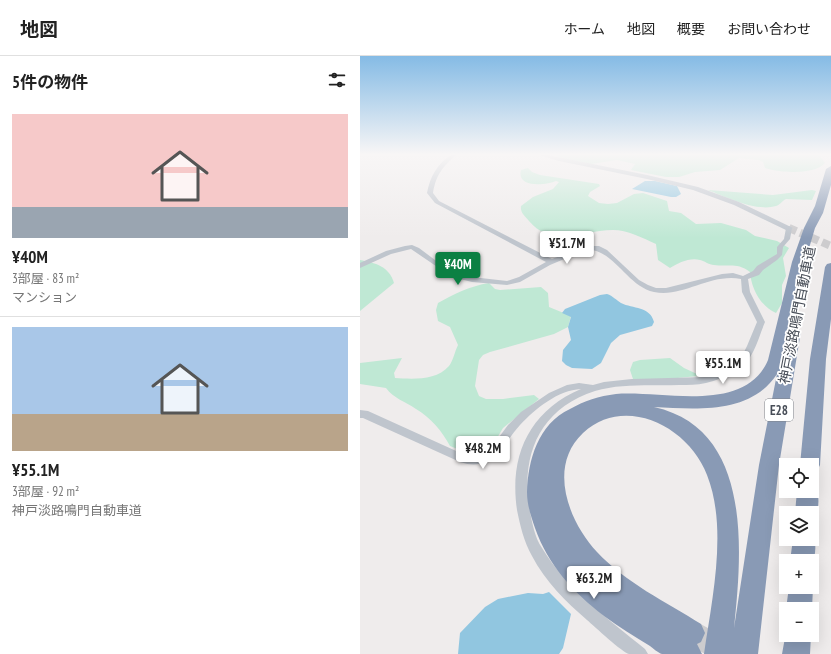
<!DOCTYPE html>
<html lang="ja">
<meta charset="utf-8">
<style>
body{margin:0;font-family:"PT Sans Narrow","Noto Sans JP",sans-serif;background:#f2f2f2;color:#222;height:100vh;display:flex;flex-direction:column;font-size:15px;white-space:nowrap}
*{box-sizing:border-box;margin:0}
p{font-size:13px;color:#767676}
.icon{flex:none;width:22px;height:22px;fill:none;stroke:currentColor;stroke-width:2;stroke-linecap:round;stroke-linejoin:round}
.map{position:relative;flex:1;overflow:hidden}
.side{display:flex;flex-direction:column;background:#fff;width:360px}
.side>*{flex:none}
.buttons{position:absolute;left:419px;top:402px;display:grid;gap:8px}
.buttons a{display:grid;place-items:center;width:40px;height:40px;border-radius:0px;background:#fff;box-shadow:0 4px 16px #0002;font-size:20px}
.price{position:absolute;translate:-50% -34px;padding:0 9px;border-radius:4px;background:#fff;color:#222;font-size:13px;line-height:26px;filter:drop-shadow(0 1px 2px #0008)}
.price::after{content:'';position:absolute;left:50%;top:24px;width:12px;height:9px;margin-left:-6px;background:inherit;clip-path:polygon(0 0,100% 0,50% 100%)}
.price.active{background:#0b8043;color:#fff}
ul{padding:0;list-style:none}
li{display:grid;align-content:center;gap:8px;height:212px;padding:0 12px}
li+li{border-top:1px solid #e0e0e0}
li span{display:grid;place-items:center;height:124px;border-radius:0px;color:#555}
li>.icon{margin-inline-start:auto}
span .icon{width:72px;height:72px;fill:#fffc;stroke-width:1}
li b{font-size:17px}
h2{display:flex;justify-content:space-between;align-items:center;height:48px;padding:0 12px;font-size:17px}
header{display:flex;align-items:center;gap:24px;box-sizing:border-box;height:56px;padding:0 20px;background:#fff;border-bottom:1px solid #e0e0e0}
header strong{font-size:19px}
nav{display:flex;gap:22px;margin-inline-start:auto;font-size:14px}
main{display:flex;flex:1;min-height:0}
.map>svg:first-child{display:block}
.green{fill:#bfe8d4}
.water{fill:#91c6e0}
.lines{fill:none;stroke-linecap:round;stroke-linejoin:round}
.tertiary-tunnel{stroke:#cdccce;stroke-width:8;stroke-dasharray:8 4;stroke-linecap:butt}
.motorway-tunnel{stroke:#cdccce;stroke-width:24;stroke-dasharray:24 12;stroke-linecap:butt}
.minor{fill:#bfc5cd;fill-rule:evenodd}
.tertiary{fill:#bfc5cd;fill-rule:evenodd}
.motorway{fill:#899ab5;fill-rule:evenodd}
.labels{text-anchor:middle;stroke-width:3.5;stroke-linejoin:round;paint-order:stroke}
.shield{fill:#fff;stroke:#7e8289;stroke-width:1}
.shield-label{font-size:13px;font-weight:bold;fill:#474d57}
.street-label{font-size:14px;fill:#474d57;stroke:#fff}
</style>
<header>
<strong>地図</strong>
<nav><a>ホーム</a><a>地図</a><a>概要</a><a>お問い合わせ</a></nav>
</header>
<main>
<section class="side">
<h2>5件の物件<svg class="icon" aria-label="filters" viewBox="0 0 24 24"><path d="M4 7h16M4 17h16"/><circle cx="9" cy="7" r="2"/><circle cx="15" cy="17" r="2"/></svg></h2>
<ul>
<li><span style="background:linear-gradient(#f6c9c9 75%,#9aa5b1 0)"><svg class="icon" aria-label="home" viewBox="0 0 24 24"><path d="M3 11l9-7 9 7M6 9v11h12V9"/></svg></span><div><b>¥40M</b><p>3部屋 · 83 m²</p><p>マンション</p></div></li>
<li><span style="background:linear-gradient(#a9c7e8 70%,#b9a48a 0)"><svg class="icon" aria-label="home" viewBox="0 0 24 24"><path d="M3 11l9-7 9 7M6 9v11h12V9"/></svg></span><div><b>¥55.1M</b><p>3部屋 · 92 m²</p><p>神戸淡路鳴門自動車道</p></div></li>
</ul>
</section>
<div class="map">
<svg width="471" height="598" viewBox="0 0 471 598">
<rect width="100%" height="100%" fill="#efecec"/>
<!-- green -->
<g class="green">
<path d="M200,99H459L465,107C455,119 419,117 405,112L403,106L399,104L379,102L360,114L335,116L319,121H306L271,114L275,108L257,104L231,108L195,100Z"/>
<path d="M168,112L172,116L180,119L239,128L240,130L230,136L228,140L239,147L248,148L257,147L274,138L283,137L307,145L309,155L321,157L336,168L361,167L386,174L395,180L417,185L429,192L423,202L426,220L422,229V247L416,257C401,251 391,232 390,216C377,206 369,211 354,209C349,209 345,205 340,204C330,201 318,207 310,212L298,204L296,188C283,182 267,174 253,174C222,174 193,193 169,165C165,160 160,157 161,150L173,141L193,133L199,126L196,125C187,129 156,133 161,114Z"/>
<path d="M348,134L413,139L452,134L456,135L452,144L426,143C422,145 420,149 416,150C396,156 366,141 348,134Z"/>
<path d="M0,204C15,207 29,210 34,227L0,255Z"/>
<path d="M129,227L135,233L140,234L181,231L188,237L189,251L211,260L208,271L194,278L130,296L123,299L119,304L115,330L119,340L126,343H143L174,339L179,343L143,372L131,392L113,399L90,390C82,375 71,362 56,353C45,345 34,343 26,332L0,328V307L42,302L34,317L35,322C52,323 76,325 89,310C93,305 95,295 98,289L90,271L78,265L76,254L78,247C94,238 110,230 129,227Z"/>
<path d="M310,302L324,312L337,318L338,320L277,326L273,323L270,314L273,306L280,304Z"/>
</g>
<!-- water -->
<g class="water">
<path d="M285,125H295L317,130L321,138L316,141H311L272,133Z"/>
<path d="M247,238C253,240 256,244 261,247C273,253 290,250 294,266L292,270L260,279L251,287L241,307L232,313L212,312L206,309L202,305L203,294L211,284L208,271L211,261L202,257L205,253L240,239Z"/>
<path d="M189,536L211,558L203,592L199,598H98L100,577L125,551L138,543L168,537L183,538Z"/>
</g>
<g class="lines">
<!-- tertiary-tunnel -->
<path class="tertiary-tunnel" d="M429,172L471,190"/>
<!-- motorway-tunnel -->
<path class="motorway-tunnel" d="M332,577L370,598"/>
<!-- minor -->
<path class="minor" d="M91,99H96C83,111 76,118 73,137L79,145L192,203L226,190H239L247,194L279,224L288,229L296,232H306L362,218L373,217L383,220L393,215L397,210L417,198V191L424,183L426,172L429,170L432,172L430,183L423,191L422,199L417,204L403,214L399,219L388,223L390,236L405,266C397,285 394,305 374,316C365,320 356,325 346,327C337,329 328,329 319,329C291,330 262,327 235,335C179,353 160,400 170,455C172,467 175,482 182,492C207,533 248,563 285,593L288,598C282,598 275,598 269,598C263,597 234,570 227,564C206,546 185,525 172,500C164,486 160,469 157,454C149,400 169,355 221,333C198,334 175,353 160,369C142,389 133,417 100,406L3,362H0V354L8,355L105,399L113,400L123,398L134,388L148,369L161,356L189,337L207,329L219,327L233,329L244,326L272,323L345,321L363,314L381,302L387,290L397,266L382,236L381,223C350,217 323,242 294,236C267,230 256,196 228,193L190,209L160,226L147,229L112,226L92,221L51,193L31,198L0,212V207L26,195L45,190L52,189L59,192L87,213L97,218L112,221L147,225L159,221L186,206L75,147L67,137C70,121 77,108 91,99Z"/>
<!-- tertiary -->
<path class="tertiary" d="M179,99H188L287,119L338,131L379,146L433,172L429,174H426L374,149L333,134L287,123L199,105Z"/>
<!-- motorway -->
<g class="motorway">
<path d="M471,110V129L463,157L455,172L445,206L431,271L438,272L441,275L419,409L398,598H344C352,543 368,472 347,419C329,371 265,338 223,377C187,411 209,466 237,496C266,527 306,546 341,568L345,577L341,586L337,588L342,598C332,598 310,598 302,598C298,597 293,592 290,590C274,580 259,571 244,560C213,536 188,509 175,472C171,460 167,449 167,436C168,404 178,368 210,353C224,345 239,340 256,338C301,334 385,359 408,304L432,206L444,172L455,150L466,113ZM417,318L399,409L374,572C382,496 393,373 294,351C336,353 390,359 417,318Z"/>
<path d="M471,207V263L466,303L460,409L457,415L452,417V409H440L450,303L465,211L467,208Z"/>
<path d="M452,427L455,429C460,438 460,457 452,465V457H435L437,435H452Z"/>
<path d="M452,475C457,485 456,499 452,509V505H430L433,483H452Z"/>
<path d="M452,528L453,531L452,553H426L429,531H452Z"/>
<path d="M426,576V579H451L450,598H422Z"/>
</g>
</g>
<!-- sky -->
<linearGradient id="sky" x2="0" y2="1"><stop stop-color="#85bbe5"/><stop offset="0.54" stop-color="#f8f6f6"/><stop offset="1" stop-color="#f8f6f6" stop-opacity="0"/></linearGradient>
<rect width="471" height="182" fill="url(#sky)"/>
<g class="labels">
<!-- shield labels -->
<rect class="shield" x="405" y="343" width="28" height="22" rx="3"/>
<g class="shield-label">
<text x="419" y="359">E28</text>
</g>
<!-- street labels -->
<g class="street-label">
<text transform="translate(437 259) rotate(-79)" y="5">神戸淡路鳴門自動車道</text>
</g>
</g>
</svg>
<div class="buttons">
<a><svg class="icon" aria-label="locate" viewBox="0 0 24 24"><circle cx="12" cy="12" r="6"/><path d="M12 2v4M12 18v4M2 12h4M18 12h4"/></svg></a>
<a><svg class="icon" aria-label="layers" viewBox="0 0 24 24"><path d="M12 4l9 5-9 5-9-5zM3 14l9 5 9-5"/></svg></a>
<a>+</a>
<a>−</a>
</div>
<b class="price" style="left:207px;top:209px">¥51.7M</b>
<b class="price active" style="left:98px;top:230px">¥40M</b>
<b class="price" style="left:363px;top:329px">¥55.1M</b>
<b class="price" style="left:123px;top:414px">¥48.2M</b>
<b class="price" style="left:234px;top:544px">¥63.2M</b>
</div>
</main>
